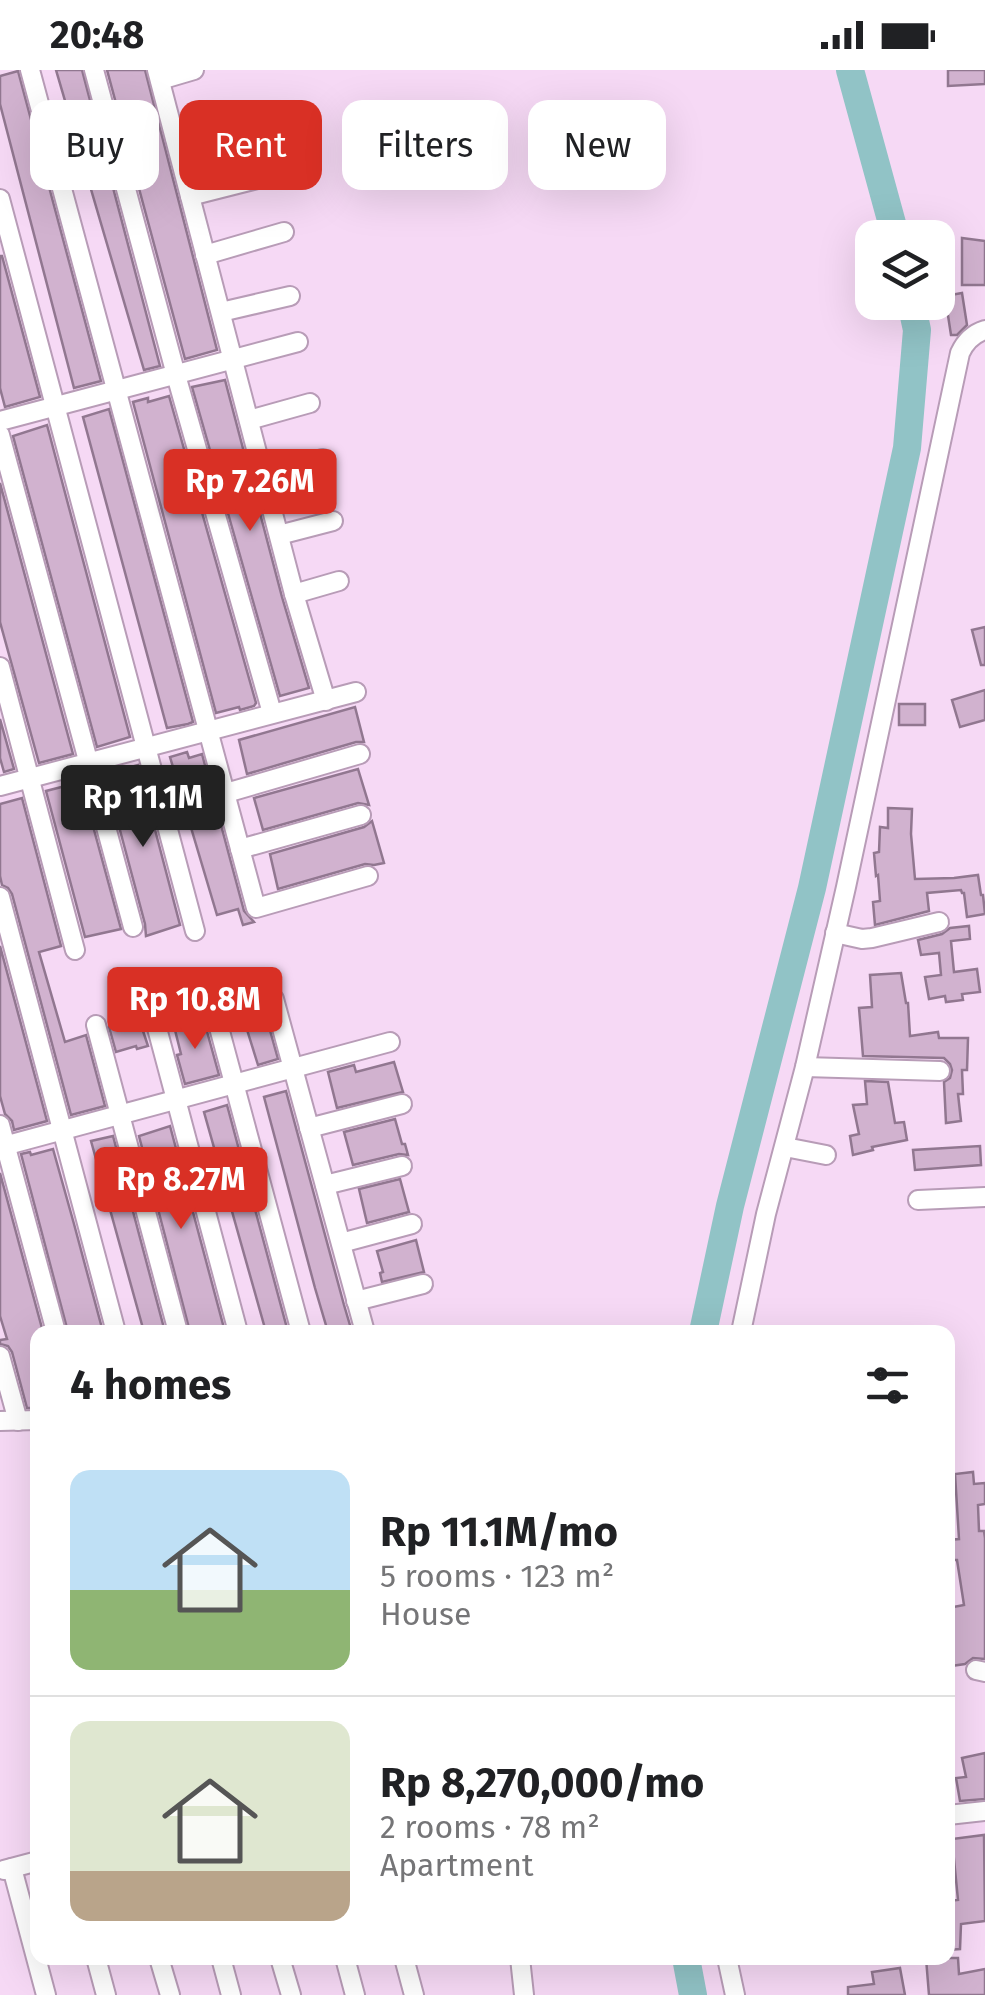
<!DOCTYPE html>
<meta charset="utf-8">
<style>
body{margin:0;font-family:"Fira Sans",sans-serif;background:#f6f6f6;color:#202124;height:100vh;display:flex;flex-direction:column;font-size:38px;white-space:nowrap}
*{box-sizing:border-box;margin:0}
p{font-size:32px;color:#757577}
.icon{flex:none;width:55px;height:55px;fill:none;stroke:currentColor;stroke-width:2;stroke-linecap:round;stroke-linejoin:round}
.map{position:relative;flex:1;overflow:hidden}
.panel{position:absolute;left:30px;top:1255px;width:925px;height:640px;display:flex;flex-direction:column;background:#fff;border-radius:20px;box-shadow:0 10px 40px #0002}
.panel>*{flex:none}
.banner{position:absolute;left:30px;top:30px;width:925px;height:90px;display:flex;gap:20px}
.buttons{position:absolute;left:855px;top:150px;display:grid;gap:20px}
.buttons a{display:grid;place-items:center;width:100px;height:100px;border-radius:20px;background:#fff;box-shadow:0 10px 40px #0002;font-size:50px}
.price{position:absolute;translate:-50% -85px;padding:0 22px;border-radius:10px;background:#d93025;color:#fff;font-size:32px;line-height:65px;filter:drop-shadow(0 2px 5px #0008)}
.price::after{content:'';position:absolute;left:50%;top:60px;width:30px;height:22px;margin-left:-15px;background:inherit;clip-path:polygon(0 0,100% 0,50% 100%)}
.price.selected{background:#222;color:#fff}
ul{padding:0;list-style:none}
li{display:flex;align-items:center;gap:30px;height:250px;padding:0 40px}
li+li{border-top:2px solid #e0e0e0}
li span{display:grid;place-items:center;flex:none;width:280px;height:200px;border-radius:20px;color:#555}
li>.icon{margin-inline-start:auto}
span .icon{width:120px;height:120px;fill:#fffc;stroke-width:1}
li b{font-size:42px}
h2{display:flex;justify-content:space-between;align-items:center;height:120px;padding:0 40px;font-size:42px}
.pill{padding:0 35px;border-radius:20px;background:#fff;box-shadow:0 10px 40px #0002;font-size:35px;line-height:90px}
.pill.selected{background:#d93025;color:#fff}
.status{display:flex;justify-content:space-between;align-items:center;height:70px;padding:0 50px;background:#fff;direction:ltr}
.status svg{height:28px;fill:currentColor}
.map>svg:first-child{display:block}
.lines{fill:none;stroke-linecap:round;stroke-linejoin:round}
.river{stroke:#91c3c6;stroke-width:28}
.building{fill:#d1b2cf;stroke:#917790;stroke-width:2.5}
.minor-casing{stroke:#b89cb7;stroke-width:22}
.minor{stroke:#fff;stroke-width:18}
</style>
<div class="status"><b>20:48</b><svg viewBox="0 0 49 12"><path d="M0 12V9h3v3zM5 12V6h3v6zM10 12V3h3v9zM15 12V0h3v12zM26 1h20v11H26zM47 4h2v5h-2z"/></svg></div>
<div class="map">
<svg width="985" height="1925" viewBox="0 0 985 1925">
<rect width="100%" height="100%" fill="#f6d9f5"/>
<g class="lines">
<!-- river -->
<g class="river">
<path d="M850,0L896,168"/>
<path d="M703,1262L730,1136L812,818L907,378L917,260L911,232"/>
<path d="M686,1888L693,1925"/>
</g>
</g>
<!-- building -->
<g class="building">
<path d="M56,0H82L160,296L144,300Z"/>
<path d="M107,0H145L217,280L185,289Z"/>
<path d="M948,0H985V14L948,16Z"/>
<path d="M18,1L101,311L74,318L0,34V6Z"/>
<path d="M962,168L985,171V215H962Z"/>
<path d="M0,186H2L40,327L5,337L0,318Z"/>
<path d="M962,223L967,255L957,265H951L945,226Z"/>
<path d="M225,310L282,527L309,618L280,626L192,317Z"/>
<path d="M169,326L256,633L254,636L240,640L239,637L216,643L133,332L148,328V332Z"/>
<path d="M109,339L193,652L188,654L167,658L83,347Z"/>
<path d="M47,355L130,667L97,677L13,366Z"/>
<path d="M0,413L73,684L39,693L0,552Z"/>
<path d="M985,557V595H981L972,560Z"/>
<path d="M985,620V650L960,657L952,630Z"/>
<rect x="899" y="634" width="26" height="21"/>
<path d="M355,637L364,672H356L247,704L239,670Z"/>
<path d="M0,649L14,699L4,702L0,688Z"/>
<path d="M187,682L189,688L202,684L244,841L254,852L243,855L238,839L217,845L170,687Z"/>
<path d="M138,695L180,855L146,866L145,854L105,704Z"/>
<path d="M358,699L369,735L358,733L263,760L254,728Z"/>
<path d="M81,712L121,859L85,867L46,721Z"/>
<path d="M22,728L61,876L39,882L65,972L86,965L105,1036L71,1045L12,824L8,818L2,815L0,806V734Z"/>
<path d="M888,738L912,739L911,764L915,809L954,808L978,805L981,825H983L985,844L967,847L964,823H962L961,820L927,823L929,841L875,855L873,832L880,831L878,805L876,806L874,783L879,782L880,757L888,758Z"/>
<path d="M372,751L384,793L374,795L365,794L278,819L270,784L364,757Z"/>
<path d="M969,856L970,869L951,871L954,902L977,899L980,922L962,924L963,930L946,932L945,926L929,929L925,907L941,905L939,883L921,885L918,870L942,864L950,858Z"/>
<path d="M0,876L47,1051L14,1060L12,1051L5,1044L0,1026Z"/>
<path d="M901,903L906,933H908L910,966L938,962L939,968H968L967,1000H962L963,1024H958L961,1051L946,1053L944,1012L950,1008L952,1000L950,994L944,988L863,986L859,938L872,937L870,905Z"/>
<path d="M264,939L278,989L258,995L244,950L258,945L257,942Z"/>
<path d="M203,947L219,1005L185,1014L177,985L181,984L174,956Z"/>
<path d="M139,949L148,976L137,979L136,976L116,982L109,957Z"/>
<path d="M394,992L403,1022L337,1038L328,1002L354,995L356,1002Z"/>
<path d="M865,1011L888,1012L895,1053L904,1052L907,1070L872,1077L873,1080L853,1085L850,1066L859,1064L853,1035L867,1034Z"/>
<path d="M286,1021L344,1235L352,1262H328L315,1218L264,1027Z"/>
<path d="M227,1035L288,1262H266L204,1042Z"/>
<path d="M395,1049L402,1074H405L408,1085L399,1084L353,1095L344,1062Z"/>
<path d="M170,1056L225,1262H190L139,1066Z"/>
<path d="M113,1066L165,1262H144L91,1071Z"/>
<path d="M980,1076L981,1095L915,1100L913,1080Z"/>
<path d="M53,1079L74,1154L103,1262H68L21,1084L30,1082L31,1085Z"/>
<path d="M0,1103L43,1262H38V1337L34,1338H27L12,1282L8,1276L0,1274V1270L7,1269L0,1246Z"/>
<path d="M400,1109L409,1142L367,1153L359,1119Z"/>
<path d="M416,1170L424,1202L382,1212L380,1203L383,1202L377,1181Z"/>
<path d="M973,1402L974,1414L985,1413V1434L978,1435L979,1461H984L985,1468V1589L973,1588L965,1594L951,1596L948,1572V1538L964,1535L957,1490H948V1470L959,1469L955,1404Z"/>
<path d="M985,1683V1729L960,1731L956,1708L966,1707L962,1688Z"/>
<path d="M984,1765L985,1851L961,1854L960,1879L948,1880V1831L958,1830L952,1769Z"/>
<path d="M926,1888H958L959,1904L985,1899V1925H929Z"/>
<path d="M900,1898L905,1925H848V1917L874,1914L872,1902Z"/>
</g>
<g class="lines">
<!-- minor casing -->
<g class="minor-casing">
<g id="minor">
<path d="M30,0L256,838L368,806"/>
<path d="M94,0L176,305L272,643"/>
<path d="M157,0L294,524L326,631"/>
<path d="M160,10L194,0"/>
<path d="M175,68L273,41"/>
<path d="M190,126L277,104"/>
<path d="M0,129L195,861"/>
<path d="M205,185L284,162"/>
<path d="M221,242L290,226"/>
<path d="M249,350L310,333"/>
<path d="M0,351L298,272"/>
<path d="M0,365L133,857"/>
<path d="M263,405L323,389"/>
<path d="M279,465L333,451"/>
<path d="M294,524L339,511"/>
<path d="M0,597L75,880"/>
<path d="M0,716L356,622"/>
<path d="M226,723L360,684"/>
<path d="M240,779L361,745"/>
<path d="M0,827L116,1262"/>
<path d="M835,863L862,869L872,868L939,852"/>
<path d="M274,929L365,1262"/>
<path d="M214,939L301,1262"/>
<path d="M154,947L238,1262"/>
<path d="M96,955L178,1262"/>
<path d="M805,997L940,1001"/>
<path d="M0,1055L56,1262"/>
<path d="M309,1058L402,1034"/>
<path d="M0,1077L390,972"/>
<path d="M785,1077L826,1085"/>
<path d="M325,1115L402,1096"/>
<path d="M918,1130L985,1127"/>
<path d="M341,1173L412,1154"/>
<path d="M356,1231L423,1214"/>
<path d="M741,1262L766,1144L805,997L846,817L960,283C965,272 972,264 985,260"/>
<path d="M0,1286L18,1351"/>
<path d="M0,1351L38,1350"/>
<path d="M976,1600L985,1602"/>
<path d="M948,1745L985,1741"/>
<path d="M12,1798L46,1925"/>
<path d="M4,1800L38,1791"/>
<path d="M96,1888L106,1925"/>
<path d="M159,1888L170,1925"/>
<path d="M221,1888L231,1925"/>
<path d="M280,1888L291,1925"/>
<path d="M345,1888L355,1925"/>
<path d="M404,1888L414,1925"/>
<path d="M520,1888L524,1925"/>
<path d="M727,1888L735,1925"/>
</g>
</g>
<!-- minor -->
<use href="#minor" class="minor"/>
</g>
</svg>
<div class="buttons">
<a><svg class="icon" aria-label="layers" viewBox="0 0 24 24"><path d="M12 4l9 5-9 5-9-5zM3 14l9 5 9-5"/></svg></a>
</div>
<b class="price" style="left:250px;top:464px">Rp 7.26M</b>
<b class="price selected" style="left:143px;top:780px">Rp 11.1M</b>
<b class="price" style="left:195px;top:982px">Rp 10.8M</b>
<b class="price" style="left:181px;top:1162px">Rp 8.27M</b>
<div class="banner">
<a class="pill">Buy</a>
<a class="pill selected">Rent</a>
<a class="pill">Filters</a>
<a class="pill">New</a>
</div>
<section class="panel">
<h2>4 homes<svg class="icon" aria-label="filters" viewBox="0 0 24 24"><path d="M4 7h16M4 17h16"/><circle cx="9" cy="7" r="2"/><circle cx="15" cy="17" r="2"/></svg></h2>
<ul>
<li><span style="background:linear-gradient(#bfe0f5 60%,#8fb573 0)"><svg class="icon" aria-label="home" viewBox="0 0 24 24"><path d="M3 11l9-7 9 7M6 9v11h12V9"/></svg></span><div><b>Rp 11.1M/mo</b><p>5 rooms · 123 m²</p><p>House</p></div></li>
<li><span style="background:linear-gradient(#dfe7d0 75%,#b9a48a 0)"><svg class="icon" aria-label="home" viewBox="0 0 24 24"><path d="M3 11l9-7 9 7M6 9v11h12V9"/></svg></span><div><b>Rp 8,270,000/mo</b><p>2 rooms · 78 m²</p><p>Apartment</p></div></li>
</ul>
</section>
</div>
